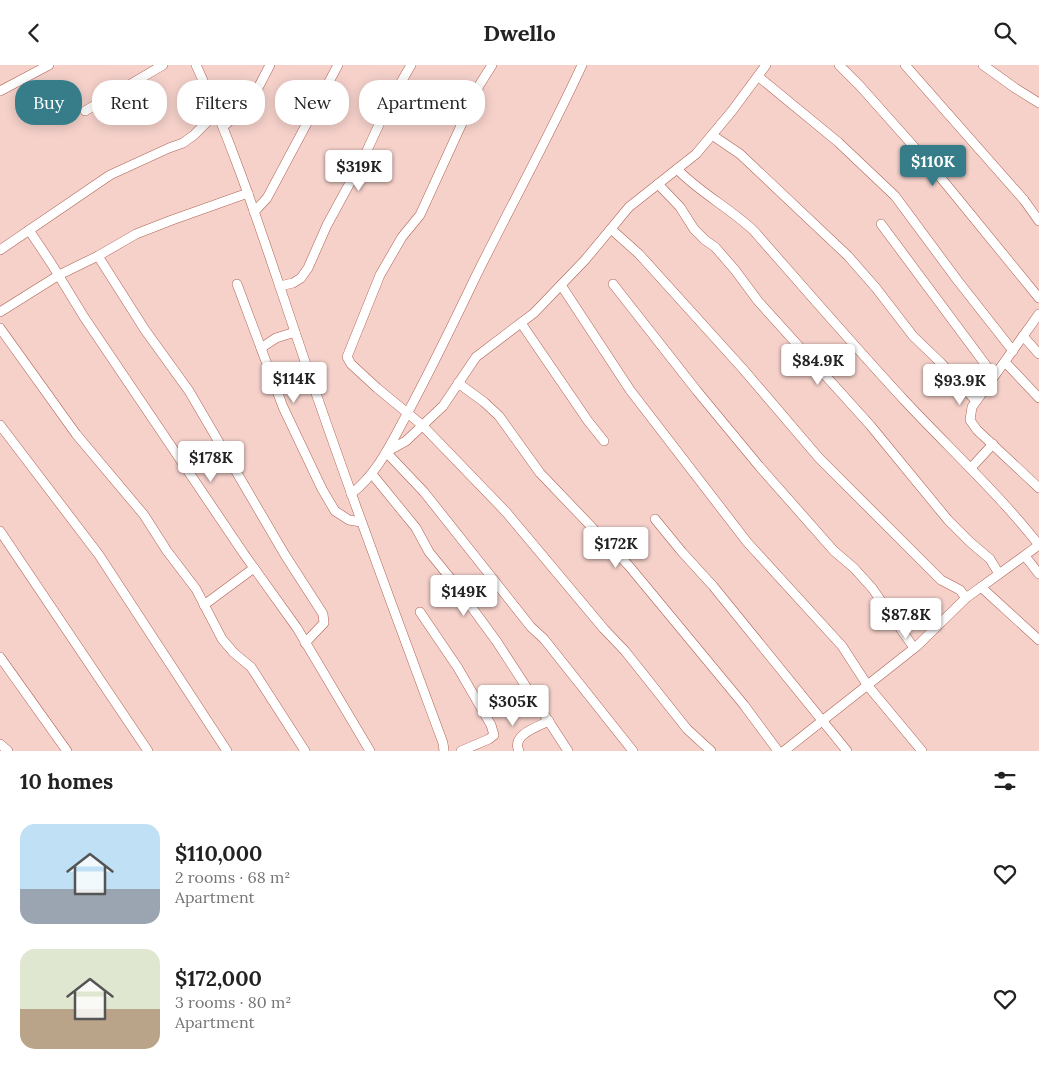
<!DOCTYPE html>
<meta charset="utf-8">
<style>
body{margin:0;font-family:Lora,serif;background:#f6f6f6;color:#222;height:100vh;display:flex;flex-direction:column;font-size:19px;white-space:nowrap}
*{box-sizing:border-box;margin:0}
p{font-size:16px;color:#767676}
.icon{flex:none;width:28px;height:28px;fill:none;stroke:currentColor;stroke-width:2;stroke-linecap:round;stroke-linejoin:round}
.map{position:relative;height:686px;overflow:hidden}
.side{display:flex;flex-direction:column;background:#fff;flex:1}
.side>*{flex:none}
.top-card{position:absolute;left:15px;top:15px;width:500px;height:45px;display:flex;gap:10px}
.price{position:absolute;translate:-50% -42px;padding:0 11px;border-radius:5px;background:#fff;color:#222;font-size:16px;line-height:32px;filter:drop-shadow(0 1px 2px #0008)}
.price::after{content:'';position:absolute;left:50%;top:30px;width:15px;height:11px;margin-left:-8px;background:inherit;clip-path:polygon(0 0,100% 0,50% 100%)}
.price.active{background:#377d89;color:#fff}
ul{padding:0;list-style:none}
li{display:flex;align-items:center;gap:15px;height:125px;padding:0 20px}
li span{display:grid;place-items:center;flex:none;width:140px;height:100px;border-radius:15px;color:#555}
li>.icon{margin-inline-start:auto}
span .icon{width:60px;height:60px;fill:#fffc;stroke-width:1}
li b{font-size:21px}
h2{display:flex;justify-content:space-between;align-items:center;height:60px;padding:0 20px;font-size:21px}
.tag{padding:0 18px;border-radius:20px;background:#fff;box-shadow:0 2px 12px #0003;font-size:18px;line-height:45px}
.tag.active{background:#377d89;color:#fff}
header{display:flex;justify-content:space-between;align-items:center;height:65px;padding:0 20px;background:#fff;font-size:22px;font-weight:700}
.map>svg:first-child{display:block}
.lines{fill:none;stroke-linecap:round;stroke-linejoin:round}
.minor-casing{stroke:#b06153;stroke-width:10}
.minor{stroke:#fff;stroke-width:9}
</style>
<header><svg class="icon" aria-label="back" viewBox="0 0 24 24"><path d="M15 5l-7 7 7 7"/></svg>Dwello<svg class="icon" aria-label="search" viewBox="0 0 24 24"><circle cx="10" cy="10" r="6"/><path d="M15 15l6 6"/></svg></header>
<div class="map">
<svg width="1039" height="686" viewBox="0 0 1039 686">
<rect width="100%" height="100%" fill="#f5d1ca"/>
<g class="lines">
<!-- minor casing -->
<g class="minor-casing">
<g id="minor">
<path d="M196,0C232,77 258,157 285,237C334,385 389,532 443,678L444,686"/>
<path d="M492,0L480,19L420,150L402,172L380,210L347,292L351,299L377,323L422,360L506,447L604,564L625,586L687,664L711,686"/>
<path d="M839,0L860,21L932,102L1039,233"/>
<path d="M905,0L1024,135L1039,156"/>
<path d="M983,0L1015,23L1039,38"/>
<path d="M759,12L838,77L895,131L958,216L1013,286"/>
<path d="M0,26L49,0"/>
<path d="M85,46L163,0"/>
<path d="M224,61L242,45L258,23L270,0"/>
<path d="M712,70L740,89L848,191L876,223L913,271L941,298L976,336"/>
<path d="M677,104C700,128 730,143 754,166C804,223 853,280 905,336C950,384 998,428 1039,480"/>
<path d="M658,119L680,142L694,164L705,175L715,182L735,205L758,236L870,360L948,455L970,477L990,494L999,509"/>
<path d="M254,147L267,133L338,0"/>
<path d="M881,159L994,311"/>
<path d="M611,164L639,189L743,304L819,393L941,515L960,525L966,533"/>
<path d="M29,165L51,198L84,252L244,489L297,563L370,686"/>
<path d="M0,185L110,110L169,83L183,78L194,70L218,46"/>
<path d="M98,191L145,265L189,326L285,490L323,549L324,558L305,578"/>
<path d="M237,219L283,342L322,424L335,446L349,455L361,457"/>
<path d="M613,219L697,326L759,401L834,486L854,503L872,523L914,583"/>
<path d="M561,220L630,325L747,477L842,581L868,621L922,686"/>
<path d="M280,221L293,218L301,213L308,203L327,160L364,92L389,38L411,0"/>
<path d="M0,247L59,210L98,191L136,169L172,155L248,128"/>
<path d="M1039,249L972,342L970,355L977,365L1039,423"/>
<path d="M521,258L588,356L604,376"/>
<path d="M0,263L76,369L144,450L167,486L196,524L222,574L234,588L251,602L305,686"/>
<path d="M1023,271L1039,289"/>
<path d="M261,283L276,273L295,267"/>
<path d="M1005,297L1039,333"/>
<path d="M458,318L484,337L499,351L540,408L629,501L744,640L778,686"/>
<path d="M0,360L99,490L227,686"/>
<path d="M971,403L993,379"/>
<path d="M372,409L416,463L429,487L451,514L497,577L568,686"/>
<path d="M351,429C378,408 391,378 407,349C431,304 453,259 475,213C510,142 549,72 582,0"/>
<path d="M655,454L682,487L713,521L847,686"/>
<path d="M0,466L148,686"/>
<path d="M1025,491L1039,509"/>
<path d="M981,522L1039,575"/>
<path d="M204,540L254,503"/>
<path d="M420,547L458,603L491,660L494,670L489,674L461,686"/>
<path d="M0,592L67,686"/>
<path d="M0,679L8,686"/>
<path d="M519,686C511,670 537,662 549,656"/>
<path d="M633,686L544,574L531,562L424,427L386,387L406,376L443,341L476,292L534,248L585,195L629,142L696,89L732,46L766,0"/>
<path d="M784,686L917,581L966,533L1039,480"/>
</g>
</g>
<!-- minor -->
<use href="#minor" class="minor"/>
</g>
</svg>
<b class="price active" style="left:933px;top:122px">$110K</b>
<b class="price" style="left:359px;top:127px">$319K</b>
<b class="price" style="left:818px;top:321px">$84.9K</b>
<b class="price" style="left:294px;top:339px">$114K</b>
<b class="price" style="left:960px;top:341px">$93.9K</b>
<b class="price" style="left:211px;top:418px">$178K</b>
<b class="price" style="left:616px;top:504px">$172K</b>
<b class="price" style="left:464px;top:552px">$149K</b>
<b class="price" style="left:906px;top:575px">$87.8K</b>
<b class="price" style="left:513px;top:662px">$305K</b>
<div class="top-card">
<a class="tag active">Buy</a>
<a class="tag">Rent</a>
<a class="tag">Filters</a>
<a class="tag">New</a>
<a class="tag">Apartment</a>
</div>
</div>
<section class="side">
<h2>10 homes<svg class="icon" aria-label="filters" viewBox="0 0 24 24"><path d="M4 7h16M4 17h16"/><circle cx="9" cy="7" r="2"/><circle cx="15" cy="17" r="2"/></svg></h2>
<ul>
<li><span style="background:linear-gradient(#bfe0f5 65%,#9aa5b1 0)"><svg class="icon" aria-label="home" viewBox="0 0 24 24"><path d="M3 11l9-7 9 7M6 9v11h12V9"/></svg></span><div><b>$110,000</b><p>2 rooms · 68 m²</p><p>Apartment</p></div><svg class="icon" aria-label="heart" viewBox="0 0 24 24"><path d="M12 20l-8-8c-3-5 5-10 8-4 3-6 11-1 8 4z"/></svg></li>
<li><span style="background:linear-gradient(#dfe7d0 60%,#b9a48a 0)"><svg class="icon" aria-label="home" viewBox="0 0 24 24"><path d="M3 11l9-7 9 7M6 9v11h12V9"/></svg></span><div><b>$172,000</b><p>3 rooms · 80 m²</p><p>Apartment</p></div><svg class="icon" aria-label="heart" viewBox="0 0 24 24"><path d="M12 20l-8-8c-3-5 5-10 8-4 3-6 11-1 8 4z"/></svg></li>
</ul>
</section>
